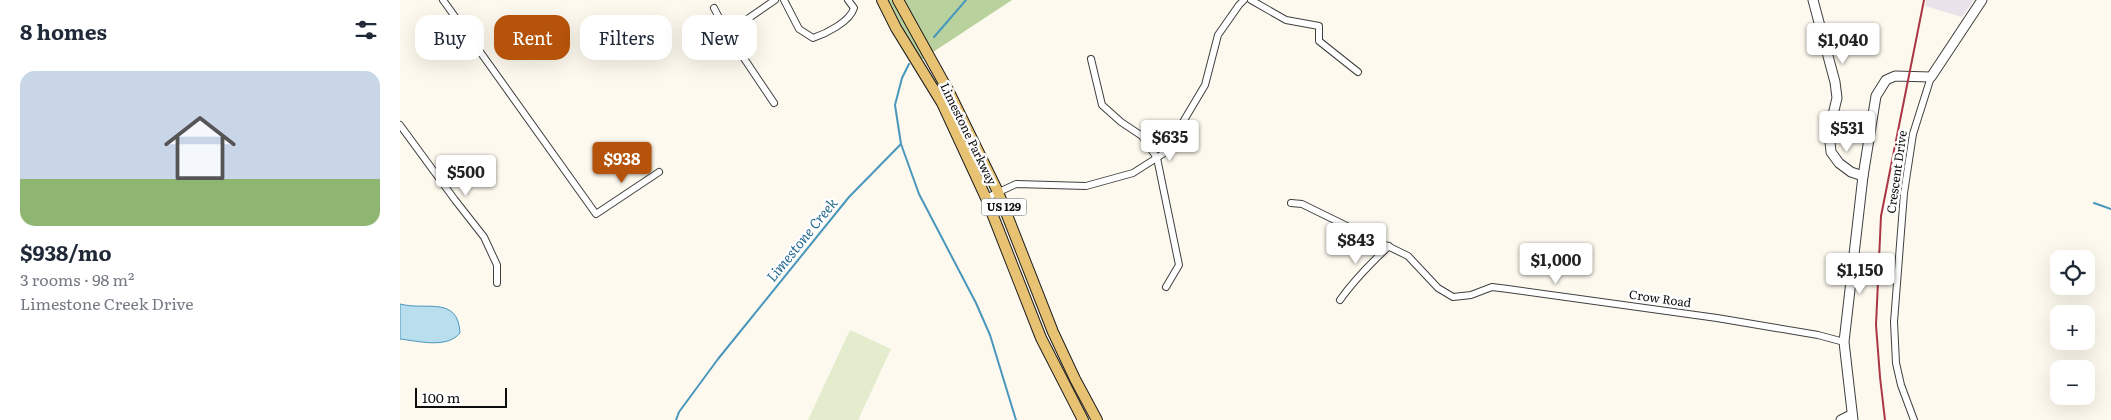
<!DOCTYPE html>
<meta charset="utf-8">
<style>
body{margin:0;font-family:Literata,serif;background:#f2f2f3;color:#1f2937;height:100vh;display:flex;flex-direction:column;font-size:19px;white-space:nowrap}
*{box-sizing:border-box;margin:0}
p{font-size:16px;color:#747a83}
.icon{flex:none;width:28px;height:28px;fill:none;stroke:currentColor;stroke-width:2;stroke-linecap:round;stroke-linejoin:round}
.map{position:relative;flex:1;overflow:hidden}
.details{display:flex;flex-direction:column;background:#fff;width:400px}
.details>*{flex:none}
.banner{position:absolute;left:15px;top:15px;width:475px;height:45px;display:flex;gap:10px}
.tools{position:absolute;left:1650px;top:250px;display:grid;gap:10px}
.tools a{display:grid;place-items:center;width:45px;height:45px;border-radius:10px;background:#fff;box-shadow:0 5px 20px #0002;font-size:25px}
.scale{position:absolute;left:15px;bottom:12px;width:92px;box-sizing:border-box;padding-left:5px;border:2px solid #0d0d0d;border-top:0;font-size:14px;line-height:18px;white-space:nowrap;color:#0d0d0d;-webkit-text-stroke:4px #fff;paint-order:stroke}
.price{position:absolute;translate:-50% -42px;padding:0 11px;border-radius:5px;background:#fff;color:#222;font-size:16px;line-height:32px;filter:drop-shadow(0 1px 2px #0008)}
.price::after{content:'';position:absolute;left:50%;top:30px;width:15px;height:11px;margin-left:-8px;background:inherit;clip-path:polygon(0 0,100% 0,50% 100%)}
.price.active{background:#b45309;color:#fff}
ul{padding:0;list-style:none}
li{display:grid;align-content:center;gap:10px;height:265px;padding:0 20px}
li+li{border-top:1px solid #e0e1e3}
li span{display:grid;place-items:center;height:155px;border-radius:15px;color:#555}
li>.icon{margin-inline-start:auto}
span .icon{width:90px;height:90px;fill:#fffc;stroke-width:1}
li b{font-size:21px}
h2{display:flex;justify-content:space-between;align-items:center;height:60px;padding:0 20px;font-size:21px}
.chip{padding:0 18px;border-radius:15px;background:#fff;box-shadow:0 5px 20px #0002;font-size:18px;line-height:45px}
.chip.active{background:#b45309;color:#fff}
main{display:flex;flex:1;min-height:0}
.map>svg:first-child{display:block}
.industrial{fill:#e9e2ea}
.forest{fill:#b9d29d}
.pitch{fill:#e3eccd}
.water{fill:#b9deee;stroke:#4997bc}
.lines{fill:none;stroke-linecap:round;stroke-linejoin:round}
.stream{stroke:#4997bc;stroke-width:2}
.minor-casing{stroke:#404040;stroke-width:8}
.tertiary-casing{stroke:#404040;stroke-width:11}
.primary-casing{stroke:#1e1e1e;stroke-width:12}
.minor{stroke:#fff;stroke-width:6}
.tertiary{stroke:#fff;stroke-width:9}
.primary{stroke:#e8c273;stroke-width:10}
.rail{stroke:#ab3645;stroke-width:2}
.labels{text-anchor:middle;stroke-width:5;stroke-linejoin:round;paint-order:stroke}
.shield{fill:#fff;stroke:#565656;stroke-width:1}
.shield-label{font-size:11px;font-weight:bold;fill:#0d0d0d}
.street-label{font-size:12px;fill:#0d0d0d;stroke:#fff}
.water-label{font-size:14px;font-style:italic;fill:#25698f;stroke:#fff}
</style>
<main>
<section class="details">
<h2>8 homes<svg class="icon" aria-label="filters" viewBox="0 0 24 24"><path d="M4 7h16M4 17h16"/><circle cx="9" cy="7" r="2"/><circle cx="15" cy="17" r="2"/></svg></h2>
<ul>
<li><span style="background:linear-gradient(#c9d6e8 70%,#8fb573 0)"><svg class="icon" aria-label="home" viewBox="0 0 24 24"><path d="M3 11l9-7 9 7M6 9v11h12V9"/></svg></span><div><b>$938/mo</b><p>3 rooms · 98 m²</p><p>Limestone Creek Drive</p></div></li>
</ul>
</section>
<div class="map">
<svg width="1711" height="420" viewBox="0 0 1711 420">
<rect width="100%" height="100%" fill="#fdf9ee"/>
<!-- industrial -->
<path class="industrial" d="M1526,0H1574L1562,17L1525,6Z"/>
<!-- forest -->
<path class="forest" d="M483,0H612L521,60Z"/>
<!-- pitch -->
<path class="pitch" d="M450,330L491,349L458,420H408Z"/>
<!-- water -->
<path class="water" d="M0,304C26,311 58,295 60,333C47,349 18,341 0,339Z"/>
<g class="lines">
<!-- stream -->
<g class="stream">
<path d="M534,37L566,0"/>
<path d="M509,64L502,78L495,105L501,144L519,194L576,303L590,335L616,420"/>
<path d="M1694,203L1711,209"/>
<path d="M276,420L279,412L318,359L449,197L501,144"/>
</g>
<!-- minor casing -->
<g class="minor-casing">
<g id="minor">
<path d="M43,0L196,214L259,172"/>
<path d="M384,0L399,29L413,38C425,34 450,22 454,8L448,0"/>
<path d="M851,0L886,20L919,26V41L958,72"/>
<path d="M314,8L327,33L374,103"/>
<path d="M327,33L375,0"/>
<path d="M691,59L702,105L721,122L742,136L757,158L779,265L766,287"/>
<path d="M0,125L55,200L84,237L97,265V283"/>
<path d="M586,198L616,184L686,186L733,173L769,150L780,127L805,85L818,35L839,5L844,0"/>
<path d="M891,203L902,204L1008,256L1038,288L1053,297L1071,295L1092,287L1108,289L1317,318L1418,335L1444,342"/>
<path d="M940,300C954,280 971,263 989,246"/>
<path d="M1514,420L1501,385L1496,363L1494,322L1504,193L1513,134L1531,77"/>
</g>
</g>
<!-- tertiary casing -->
<g class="tertiary-casing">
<g id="tertiary">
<path d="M1413,0L1435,82L1437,98L1429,131L1431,152L1439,163L1451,172L1463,176"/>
<path d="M1441,420L1451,415"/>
<path d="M1453,420L1444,342L1463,176L1476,96L1486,80L1495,76L1531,77L1582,0"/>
</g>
</g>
<!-- primary casing -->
<g class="primary-casing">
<g id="primary">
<path d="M482,0L496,28L542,103L586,198L641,338L683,420"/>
<path d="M498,0L550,94L598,192L653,332L675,379L697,420"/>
</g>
</g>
<!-- minor -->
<use href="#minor" class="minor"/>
<!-- tertiary -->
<use href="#tertiary" class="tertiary"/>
<!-- primary -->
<use href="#primary" class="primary"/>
<!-- rail -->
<path class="rail" d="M1485,420L1480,377L1476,325L1481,216L1524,0"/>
</g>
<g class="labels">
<!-- shield labels -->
<rect class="shield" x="581.5" y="198.5" width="45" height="17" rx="4"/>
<g class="shield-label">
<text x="604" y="211">US 129</text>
</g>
<!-- street labels -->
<g class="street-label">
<text transform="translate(568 134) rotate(64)" y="4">Limestone Parkway</text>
<text transform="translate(1497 172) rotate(-82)" y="4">Crescent Drive</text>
<text transform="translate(1260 299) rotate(8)" y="4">Crow Road</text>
</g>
<!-- water labels -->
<g class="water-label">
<text transform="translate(402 240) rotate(-51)" y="5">Limestone Creek</text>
</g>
</g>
</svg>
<div class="tools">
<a><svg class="icon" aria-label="locate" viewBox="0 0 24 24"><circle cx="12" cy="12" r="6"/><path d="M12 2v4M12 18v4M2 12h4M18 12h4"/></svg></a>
<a>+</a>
<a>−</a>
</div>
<div class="scale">100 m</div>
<b class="price" style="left:1443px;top:65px">$1,040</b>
<b class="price" style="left:1447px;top:153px">$531</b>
<b class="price" style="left:770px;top:162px">$635</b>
<b class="price active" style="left:222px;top:184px">$938</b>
<b class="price" style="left:66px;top:197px">$500</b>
<b class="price" style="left:956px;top:265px">$843</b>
<b class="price" style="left:1156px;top:285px">$1,000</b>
<b class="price" style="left:1460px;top:295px">$1,150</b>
<div class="banner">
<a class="chip">Buy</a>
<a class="chip active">Rent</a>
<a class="chip">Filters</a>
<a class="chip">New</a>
</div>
</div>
</main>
